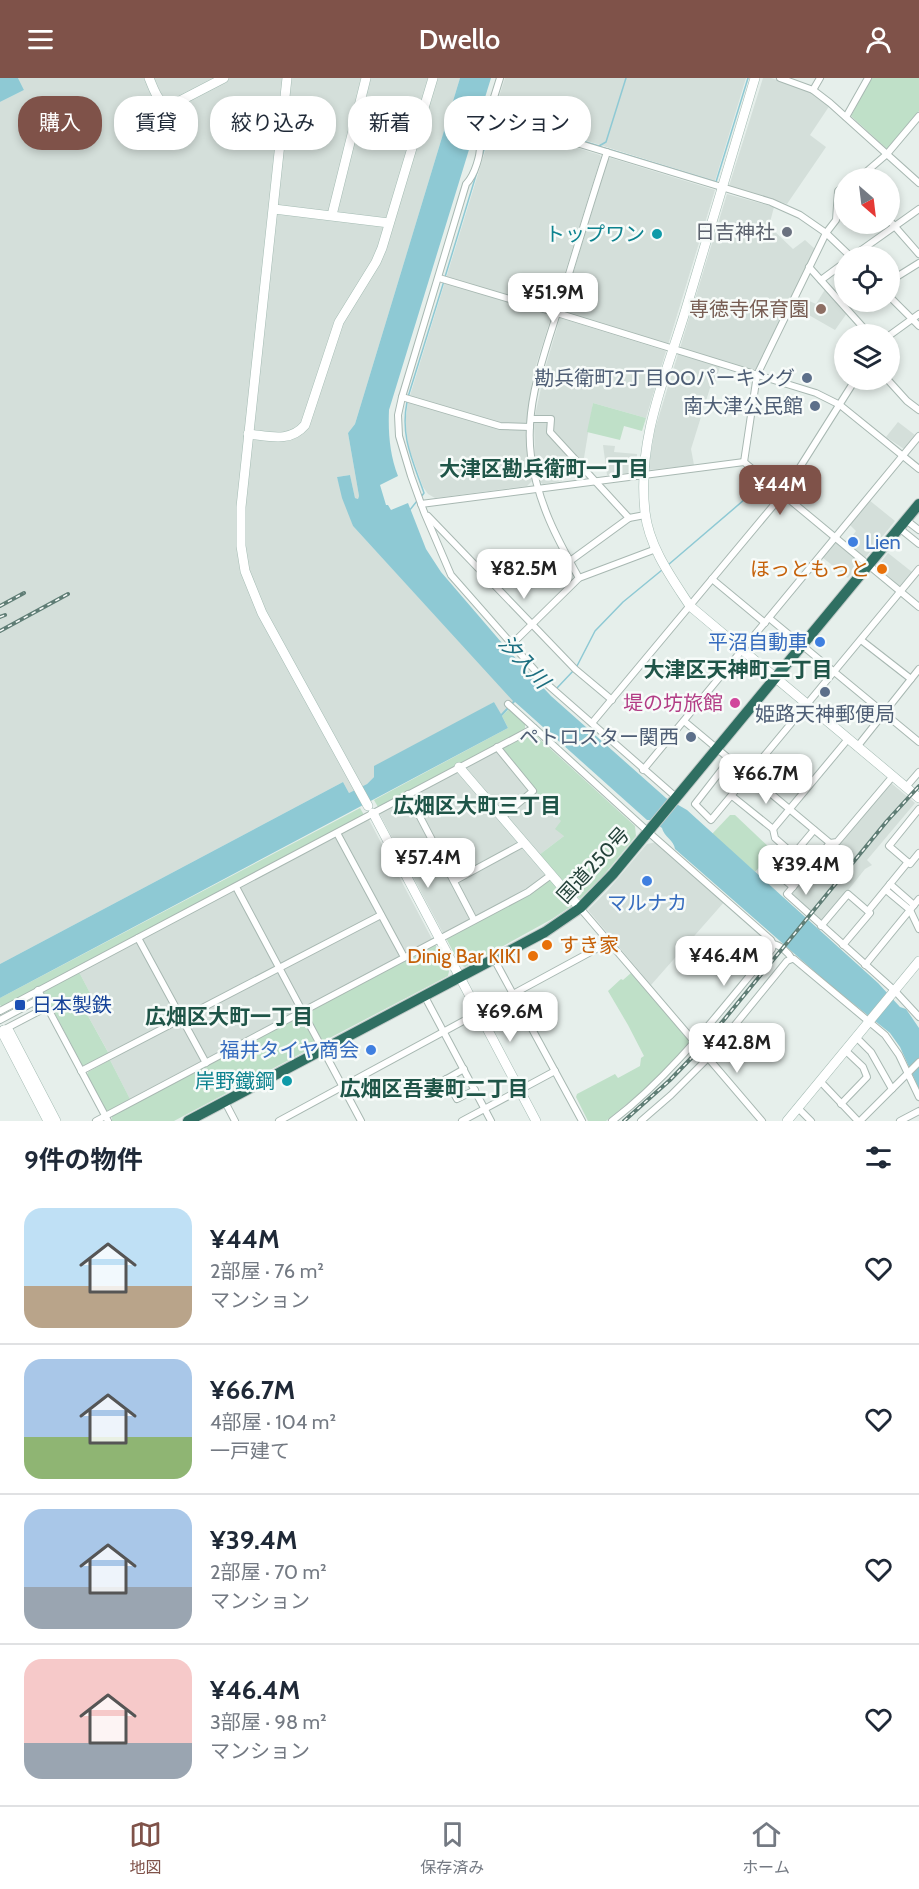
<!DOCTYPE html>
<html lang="ja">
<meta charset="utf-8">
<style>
body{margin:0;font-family:Cabin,"Noto Sans JP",sans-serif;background:#f2f2f3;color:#1f2937;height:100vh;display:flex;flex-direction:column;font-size:22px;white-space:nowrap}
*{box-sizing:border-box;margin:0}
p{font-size:20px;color:#747a83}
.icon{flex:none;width:33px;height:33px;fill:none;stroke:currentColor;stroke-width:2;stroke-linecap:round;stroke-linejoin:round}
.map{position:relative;height:1043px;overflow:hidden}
.details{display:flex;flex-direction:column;background:#fff;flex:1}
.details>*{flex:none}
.guide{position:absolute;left:18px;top:18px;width:600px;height:54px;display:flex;gap:12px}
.needle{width:39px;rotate:152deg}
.controls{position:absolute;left:834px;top:90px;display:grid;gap:12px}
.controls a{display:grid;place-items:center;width:66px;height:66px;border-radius:50%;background:#fff;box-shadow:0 3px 9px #0003;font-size:30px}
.price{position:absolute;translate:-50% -51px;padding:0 14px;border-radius:12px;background:#fff;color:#222;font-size:20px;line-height:39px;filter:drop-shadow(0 2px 3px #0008)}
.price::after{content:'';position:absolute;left:50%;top:36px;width:18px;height:14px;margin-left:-9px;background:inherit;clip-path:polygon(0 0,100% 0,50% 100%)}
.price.selected{background:#7f5249;color:#fff}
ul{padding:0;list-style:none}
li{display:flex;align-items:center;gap:18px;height:150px;padding:0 24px}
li+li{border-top:2px solid #e0e1e3}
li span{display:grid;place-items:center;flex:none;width:168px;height:120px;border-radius:18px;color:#555}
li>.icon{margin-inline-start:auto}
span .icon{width:72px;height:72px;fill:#fffc;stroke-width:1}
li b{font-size:26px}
h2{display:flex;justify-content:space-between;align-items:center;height:72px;padding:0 24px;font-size:26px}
.tag{padding:0 21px;border-radius:24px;background:#fff;box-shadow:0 3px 9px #0003;font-size:21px;line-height:54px}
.tag.selected{background:#7f5249;color:#fff}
header{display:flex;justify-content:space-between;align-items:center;height:78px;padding:0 24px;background:#7f5249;color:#fff;font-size:27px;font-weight:600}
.tab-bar{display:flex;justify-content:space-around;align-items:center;height:84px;border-top:2px solid #e0e1e3;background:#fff;font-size:16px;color:#747a83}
.tab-bar a{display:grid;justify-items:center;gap:3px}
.tab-bar .selected{color:#7f5249}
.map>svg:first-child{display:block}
.built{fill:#d4dfda}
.green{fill:#bfe0c8}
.water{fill:#8ec9d4}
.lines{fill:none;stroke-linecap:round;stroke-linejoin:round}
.stream{stroke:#8ec9d4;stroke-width:1.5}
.street-casing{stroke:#a8b8b2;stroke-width:8}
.secondary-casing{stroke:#a4bbb3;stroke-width:10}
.highway-casing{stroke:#c2cac8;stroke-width:12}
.street{stroke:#fff;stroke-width:6}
.secondary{stroke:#fff;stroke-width:9}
.highway{stroke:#2f6f62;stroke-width:10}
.rail-casing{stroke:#5f7d75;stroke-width:4}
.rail{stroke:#f7fbf9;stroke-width:1.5;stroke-dasharray:4.5;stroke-linecap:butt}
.worship-dot{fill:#6b7280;stroke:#f7fbf9;stroke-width:2}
.culture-dot{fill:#0f9aa8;stroke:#f7fbf9;stroke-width:2}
.education-dot{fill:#8d6e63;stroke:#f7fbf9;stroke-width:2}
.service-dot{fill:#5c6f8a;stroke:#f7fbf9;stroke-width:2}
.shop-dot{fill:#3f7fe0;stroke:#f7fbf9;stroke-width:2}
.food-dot{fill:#e8710a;stroke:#f7fbf9;stroke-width:2}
.hotel-dot{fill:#d1479c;stroke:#f7fbf9;stroke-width:2}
.transit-dot{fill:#1a4fb4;stroke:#f7fbf9;stroke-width:2}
.labels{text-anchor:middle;stroke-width:5;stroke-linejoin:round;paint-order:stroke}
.worship-label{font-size:20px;fill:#5b616d;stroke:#f7fbf9;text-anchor:end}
.culture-label{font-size:20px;fill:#0d838f;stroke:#f7fbf9;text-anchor:end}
.education-label{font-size:20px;fill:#785e54;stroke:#f7fbf9;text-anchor:end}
.service-label{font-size:20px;fill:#4e5e75;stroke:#f7fbf9;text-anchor:end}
.shop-label{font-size:20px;fill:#366cbe;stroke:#f7fbf9;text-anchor:end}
.food-label{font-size:20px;fill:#c56008;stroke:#f7fbf9;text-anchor:end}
.hotel-label{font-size:20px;fill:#b23c85;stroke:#f7fbf9;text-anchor:end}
.street-label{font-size:20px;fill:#24423a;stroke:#f7fbf9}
.transit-label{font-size:20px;fill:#164399;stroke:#f7fbf9;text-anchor:start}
.neighbourhood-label{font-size:21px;font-weight:bold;fill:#1f5548;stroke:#f7fbf9}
.water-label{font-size:21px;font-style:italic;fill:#1c6f80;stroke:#f7fbf9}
</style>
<header><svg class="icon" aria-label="menu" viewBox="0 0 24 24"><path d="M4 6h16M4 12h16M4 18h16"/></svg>Dwello<svg class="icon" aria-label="person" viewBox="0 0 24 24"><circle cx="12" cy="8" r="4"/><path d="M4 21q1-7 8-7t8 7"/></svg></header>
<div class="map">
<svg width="919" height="1043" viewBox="0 0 919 1043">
<rect width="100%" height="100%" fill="#e6efeb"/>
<!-- built -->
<g class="built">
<path d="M18,0H460L355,346L348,355L359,418L358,421L355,420L350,397L337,399L353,448L514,622L501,637L494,624L375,694L374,699L367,706L349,715L343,704L0,886V24L24,12Z"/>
<path d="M505,0H746L715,103L494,34Z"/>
<path d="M763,0H771L806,11L830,27L810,57L826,69L787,126L729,108Z"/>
<path d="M494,44L600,77L601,79L533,297L526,356L532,403L527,408L435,420L428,416L423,409L409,370L405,346L408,324Z"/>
<path d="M611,80L715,112L668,267L563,235L562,232L608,81Z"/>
<path d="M727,116L774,129L769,148L793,171L805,162L815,171L756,291L753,292L680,270Z"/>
<path d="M826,210L847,235L835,252L793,228L798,218L816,226Z"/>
<path d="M560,240L666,273L646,340L593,325L583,386L575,379L561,391L562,403L543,406L540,404L535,380L534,342L546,287Z"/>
<path d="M678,276L720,289L713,310H710L691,371L694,387L648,392L655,351Z"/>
<path d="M898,344L915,357L904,371L886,359Z"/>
<path d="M603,367L615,368L614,374L637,376L636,394L607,397Z"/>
<path d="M869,422L895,443L865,480L847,465L856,453L849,446Z"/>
<path d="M833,465H837L861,484L848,500L822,479Z"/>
<path d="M888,475L912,494L901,507L899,508L877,489Z"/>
<path d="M499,670L562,743L564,758L539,777L465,692V689Z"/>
<path d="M459,693L545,794L546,797L525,812L443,855L379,735Z"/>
<path d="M891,705L915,725L867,782L872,787L865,791L822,845L791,816V814L828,772L842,763Z"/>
<path d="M368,740L432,861L130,1021L110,982L112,981L88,938L99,932L79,894Z"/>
<path d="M657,764L725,823L651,907L588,832L608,812L647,766Z"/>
</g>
<!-- green -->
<g class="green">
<path d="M871,0H919V33L890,70L887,71L851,38Z"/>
<path d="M593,325L646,340L642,353L624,348L620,362L587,354Z"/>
<path d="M509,631L525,645V652L378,729L374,722L508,650L502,638Z"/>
<path d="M532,654L635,748L636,758L603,798L580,821L575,816L573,817L539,777L564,758L555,751L561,743L499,670Z"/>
<path d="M360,730L364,737L2,929L0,927V920Z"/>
<path d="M730,737H735L771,771V776L755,794L712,756Z"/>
<path d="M549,802L552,803L573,827L552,841L465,889L460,887L446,860L525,818Z"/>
<path d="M435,866L449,893L448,898L322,964L308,936L309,934Z"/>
<path d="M79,894L99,932L88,938L109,976L86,988L82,987L43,913Z"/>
<path d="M631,895L690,963V966L645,1011L606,1043H588L576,1019L577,1016L615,996L618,1000L640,988L641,980L644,978L628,947L608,913L621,901L623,902Z"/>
<path d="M299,938L302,939L317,967L174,1043H112V1038Z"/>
<path d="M110,982L130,1021L109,1033L106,1032L87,997L88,994Z"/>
</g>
<!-- water -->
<g class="water">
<path d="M0,0H18L24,12L0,24Z"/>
<path d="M460,0H491L389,332C388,356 390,377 398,398L380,407L386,427H388L391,432L408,425L426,471L441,494L508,572L551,618L666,720L687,732L878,905L900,929L906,931L919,950V1011L900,969L890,955L830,907L675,771C674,762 664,759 662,750L651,742H647L515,624L502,638L508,650L0,920V886L343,704L349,715L367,706L374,699V688L494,624L501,636L513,623L353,448L342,420L337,399L350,397L355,420L358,421L359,418L348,355L355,346Z"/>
</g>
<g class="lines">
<!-- stream -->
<g class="stream">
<path d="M495,38V37L599,68L606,64L626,0"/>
<path d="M601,69L716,104L748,0"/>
<path d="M482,78L493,43"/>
<path d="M445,199L477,94"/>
<path d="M408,319L444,203"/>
<path d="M407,324C400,359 413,383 424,415L421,419"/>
<path d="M409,433L417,423"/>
<path d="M668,487L765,404"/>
<path d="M577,588L595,553L623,524L662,492"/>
<path d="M557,610L574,592"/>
</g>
<!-- street casing -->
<g class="street-casing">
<g id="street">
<path d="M500,0L480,64C481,76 475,97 466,106L402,319L398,337L399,358L411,398L424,434L451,497L547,606L677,720"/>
<path d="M780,0L813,12L830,25L919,105"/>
<path d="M813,12L820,0"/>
<path d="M488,38L771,124L800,137L826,155L850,178"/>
<path d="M846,39L868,0"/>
<path d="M859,100L887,76L919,38"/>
<path d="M890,143L919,176"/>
<path d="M853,178L919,131"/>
<path d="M809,189L869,256"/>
<path d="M439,200L557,235L816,315L840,327L919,391"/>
<path d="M821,202L844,185"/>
<path d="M890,203L919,185"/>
<path d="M890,219L919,248"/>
<path d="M890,257L919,236"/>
<path d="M888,302L907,323L919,332"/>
<path d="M402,319L500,348L530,349"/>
<path d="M532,341H551L550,354L629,440"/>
<path d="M744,384L757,297L826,155L836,142L838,113L844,108"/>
<path d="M421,426L744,384L919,529"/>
<path d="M428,438L575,591L612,622"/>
<path d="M906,442L919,452"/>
<path d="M899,450L919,466"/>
<path d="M570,483L629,440L645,437"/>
<path d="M579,500C556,459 538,425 531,378C524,325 546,272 561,222C576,173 591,123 607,74"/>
<path d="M712,501L765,545"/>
<path d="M769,540L919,664"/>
<path d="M861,562L911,601"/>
<path d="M512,566L579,500L656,471"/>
<path d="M508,626L654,759L771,862L773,866C780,867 789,875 792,881H794L885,957L899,977L919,1019"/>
<path d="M684,643L830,765"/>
<path d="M592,645L783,416L855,302"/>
<path d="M497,669L533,713L502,739"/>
<path d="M857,669L919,591"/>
<path d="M730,681L695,726L711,742L919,491"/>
<path d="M643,692L919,358"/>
<path d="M893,698L837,764L830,765L787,816L895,913L919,939"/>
<path d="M906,709L919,694"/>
<path d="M408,716L474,842"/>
<path d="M732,718L773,751L775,760L809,790"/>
<path d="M919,731L889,768L910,786L919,775"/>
<path d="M773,751L848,661"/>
<path d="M337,755L404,879"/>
<path d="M793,777L814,752"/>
<path d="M770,790L793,809"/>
<path d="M454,803L524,765"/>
<path d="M890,806L914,827"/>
<path d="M236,809L361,1043"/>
<path d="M886,812L910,832L919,851"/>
<path d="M580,830L762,1043"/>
<path d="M868,833L908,784"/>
<path d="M821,848L848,816L870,835L843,867"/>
<path d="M138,860L206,985"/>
<path d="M494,881L582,1043"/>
<path d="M865,887L919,821"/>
<path d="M38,912L108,1043"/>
<path d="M424,917L491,1043"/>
<path d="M0,933L534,650"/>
<path d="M0,942L34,924L39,933"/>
<path d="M3,952L47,929"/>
<path d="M856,959L871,974L892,1011"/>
<path d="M81,993L381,837"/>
<path d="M446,1001L457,1021L475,1012"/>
<path d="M820,1003L858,1043"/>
<path d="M436,1007L464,991"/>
<path d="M225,1024L235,1043"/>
<path d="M841,1026L867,999L863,989L845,972"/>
<path d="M798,1030L811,1043"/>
<path d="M96,1043L528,814L551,797"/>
<path d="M279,1043L609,864"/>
<path d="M462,1043L555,993"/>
<path d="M612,1043C674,996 722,930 772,871L773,866"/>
<path d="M641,1043L671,1017L708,980L787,883L792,881"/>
<path d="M860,1043L919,984"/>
<path d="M900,1043L919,1033"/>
</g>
</g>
<!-- secondary casing -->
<g class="secondary-casing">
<g id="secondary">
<path d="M149,0C154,11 158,28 172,27L224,0"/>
<path d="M287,0L241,429V468L245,493L262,535L368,728"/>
<path d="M755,0C732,77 709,154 686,231C665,300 637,361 645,434C649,469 671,499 690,528L919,720"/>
<path d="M274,131L389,145"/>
<path d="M332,137L366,0"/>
<path d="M248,356C269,358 290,365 305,347L339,244L376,184L382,170L433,0"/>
<path d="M459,689L580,830"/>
<path d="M373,735L536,1043"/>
<path d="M4,952L9,953L56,1043"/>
<path d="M4,952L3,956L48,1043"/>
<path d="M787,1043L919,883"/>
</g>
</g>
<!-- highway casing -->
<g class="highway-casing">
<path id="highway" d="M188,1043L545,854L580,830L613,796L919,426"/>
</g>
<!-- street -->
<use href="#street" class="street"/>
<!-- secondary -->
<use href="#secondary" class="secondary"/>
<!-- highway -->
<use href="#highway" class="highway"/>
<!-- rail casing -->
<g class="rail-casing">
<g id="rail">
<path d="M0,528L24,515"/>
<path d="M0,539L5,537"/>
<path d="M0,553L68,516"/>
<path d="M624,1043L670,1002L700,971L887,743L919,708"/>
</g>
</g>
<!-- rail -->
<use href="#rail" class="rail"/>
</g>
<!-- markers -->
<circle class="worship-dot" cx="787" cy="154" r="6"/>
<g class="culture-dot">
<circle cx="657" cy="156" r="6"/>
<circle cx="287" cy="1003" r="6"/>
</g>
<circle class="education-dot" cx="821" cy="231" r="6"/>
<g class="service-dot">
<circle cx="807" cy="300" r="6"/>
<circle cx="815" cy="328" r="6"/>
<circle cx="825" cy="614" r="6"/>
<circle cx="691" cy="659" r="6"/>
</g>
<g class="shop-dot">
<circle cx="853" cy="464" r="6"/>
<circle cx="820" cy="564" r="6"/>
<circle cx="647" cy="803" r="6"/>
<circle cx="371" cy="972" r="6"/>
</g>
<g class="food-dot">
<circle cx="882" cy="491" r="6"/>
<circle cx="547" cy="867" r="6"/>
<circle cx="533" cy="878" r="6"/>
</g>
<circle class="hotel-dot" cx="735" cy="625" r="6"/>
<rect class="transit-dot" x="14" y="921" width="12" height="12" rx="3"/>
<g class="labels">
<!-- worship labels -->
<g class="worship-label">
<text x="775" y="161">日吉神社</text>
</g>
<!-- culture labels -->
<g class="culture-label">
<text x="645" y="163">トップワン</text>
<text x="275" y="1010">岸野鐵鋼</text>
</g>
<!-- education labels -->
<g class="education-label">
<text x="809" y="238">専徳寺保育園</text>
</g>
<!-- service labels -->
<g class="service-label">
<text x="795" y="307">勘兵衛町2丁目OOパーキング</text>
<text x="803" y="335">南大津公民館</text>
<text x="825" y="643" text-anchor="middle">姫路天神郵便局</text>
<text x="679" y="666">ペトロスター関西</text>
</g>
<!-- shop labels -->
<g class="shop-label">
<text x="865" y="471" text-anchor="start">Lien</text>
<text x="808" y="571">平沼自動車</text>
<text x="647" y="832" text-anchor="middle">マルナカ</text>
<text x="359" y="979">福井タイヤ商会</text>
</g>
<!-- food labels -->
<g class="food-label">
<text x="870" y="498">ほっともっと</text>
<text x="559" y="874" text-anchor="start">すき家</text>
<text x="521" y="885">Dinig Bar KIKI</text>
</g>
<!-- hotel labels -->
<g class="hotel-label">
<text x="723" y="632">堤の坊旅館</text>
</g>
<!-- street labels -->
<g class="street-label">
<text transform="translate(593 787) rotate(-47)" y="7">国道250号</text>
</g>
<!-- transit labels -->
<g class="transit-label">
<text x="32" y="934">日本製鉄</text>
</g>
<!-- neighbourhood labels -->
<g class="neighbourhood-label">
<text x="544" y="398">大津区勘兵衛町一丁目</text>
<text x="738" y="599">大津区天神町二丁目</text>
<text x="477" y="735">広畑区大町三丁目</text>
<text x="229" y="946">広畑区大町一丁目</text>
<text x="434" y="1018">広畑区吾妻町二丁目</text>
</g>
<!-- water labels -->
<g class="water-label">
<text transform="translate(524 584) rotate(47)" y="7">汐入川</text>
</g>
</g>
</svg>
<div class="controls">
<a><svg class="needle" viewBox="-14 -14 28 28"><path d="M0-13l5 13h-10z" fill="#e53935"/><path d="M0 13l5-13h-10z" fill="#747a83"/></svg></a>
<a><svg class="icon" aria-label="locate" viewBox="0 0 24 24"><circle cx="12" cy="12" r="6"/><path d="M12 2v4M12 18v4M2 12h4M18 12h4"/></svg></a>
<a><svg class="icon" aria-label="layers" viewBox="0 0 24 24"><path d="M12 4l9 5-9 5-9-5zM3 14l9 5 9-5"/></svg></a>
</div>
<b class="price" style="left:553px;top:246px">¥51.9M</b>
<b class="price selected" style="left:780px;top:438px">¥44M</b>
<b class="price" style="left:524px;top:522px">¥82.5M</b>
<b class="price" style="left:766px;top:727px">¥66.7M</b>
<b class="price" style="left:428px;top:811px">¥57.4M</b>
<b class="price" style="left:806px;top:818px">¥39.4M</b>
<b class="price" style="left:724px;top:909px">¥46.4M</b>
<b class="price" style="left:510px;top:965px">¥69.6M</b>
<b class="price" style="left:737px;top:996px">¥42.8M</b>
<div class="guide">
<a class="tag selected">購入</a>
<a class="tag">賃貸</a>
<a class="tag">絞り込み</a>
<a class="tag">新着</a>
<a class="tag">マンション</a>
</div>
</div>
<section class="details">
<h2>9件の物件<svg class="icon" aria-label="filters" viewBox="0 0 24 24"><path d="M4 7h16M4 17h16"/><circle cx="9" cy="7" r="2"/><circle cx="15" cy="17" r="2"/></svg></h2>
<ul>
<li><span style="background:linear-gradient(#bfe0f5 65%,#b9a48a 0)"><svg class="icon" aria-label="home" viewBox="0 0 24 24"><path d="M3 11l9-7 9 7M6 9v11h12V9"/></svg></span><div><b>¥44M</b><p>2部屋 · 76 m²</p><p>マンション</p></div><svg class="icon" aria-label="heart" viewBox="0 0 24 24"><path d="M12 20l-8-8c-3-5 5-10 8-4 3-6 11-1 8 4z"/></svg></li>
<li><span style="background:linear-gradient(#a9c7e8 65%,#8fb573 0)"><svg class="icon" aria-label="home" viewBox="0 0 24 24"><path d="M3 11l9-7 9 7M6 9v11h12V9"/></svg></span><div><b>¥66.7M</b><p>4部屋 · 104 m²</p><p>一戸建て</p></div><svg class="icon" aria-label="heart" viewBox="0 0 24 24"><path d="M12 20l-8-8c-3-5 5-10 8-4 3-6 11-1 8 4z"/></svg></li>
<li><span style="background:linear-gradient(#a9c7e8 65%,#9aa5b1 0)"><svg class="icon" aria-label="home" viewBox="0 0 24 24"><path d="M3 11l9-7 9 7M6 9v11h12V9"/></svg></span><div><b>¥39.4M</b><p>2部屋 · 70 m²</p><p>マンション</p></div><svg class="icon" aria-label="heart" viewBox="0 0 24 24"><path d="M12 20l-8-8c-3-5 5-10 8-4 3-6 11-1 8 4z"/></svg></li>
<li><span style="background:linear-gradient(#f6c9c9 70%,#9aa5b1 0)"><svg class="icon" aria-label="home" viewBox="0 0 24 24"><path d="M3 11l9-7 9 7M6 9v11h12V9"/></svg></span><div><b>¥46.4M</b><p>3部屋 · 98 m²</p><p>マンション</p></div><svg class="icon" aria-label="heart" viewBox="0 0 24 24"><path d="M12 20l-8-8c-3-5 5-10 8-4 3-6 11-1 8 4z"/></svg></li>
</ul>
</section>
<nav class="tab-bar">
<a class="selected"><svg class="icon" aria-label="map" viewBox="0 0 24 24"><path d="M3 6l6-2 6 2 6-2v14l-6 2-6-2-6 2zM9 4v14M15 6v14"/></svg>地図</a>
<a><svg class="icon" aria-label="saved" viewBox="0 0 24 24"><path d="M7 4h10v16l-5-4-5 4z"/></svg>保存済み</a>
<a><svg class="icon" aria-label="home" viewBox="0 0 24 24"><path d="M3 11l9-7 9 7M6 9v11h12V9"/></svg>ホーム</a>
</nav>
